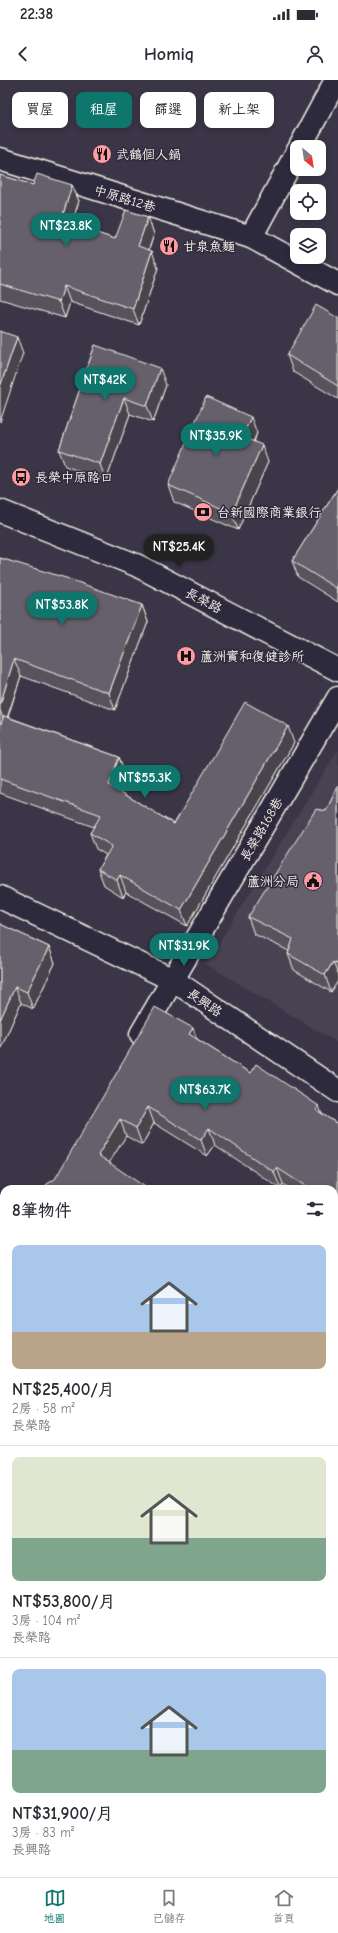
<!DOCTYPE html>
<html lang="zh-TW">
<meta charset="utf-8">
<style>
body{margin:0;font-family:"Comic Neue","LXGW WenKai TC",sans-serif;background:#f7f7f7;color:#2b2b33;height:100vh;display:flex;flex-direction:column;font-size:15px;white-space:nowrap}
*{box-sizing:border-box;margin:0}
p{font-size:13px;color:#7c7c81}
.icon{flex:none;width:22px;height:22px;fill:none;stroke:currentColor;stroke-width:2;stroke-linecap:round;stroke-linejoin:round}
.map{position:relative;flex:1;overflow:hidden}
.drawer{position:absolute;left:0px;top:1105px;width:338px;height:692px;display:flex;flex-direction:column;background:#fff;border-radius:12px 12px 0 0;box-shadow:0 2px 6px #0003}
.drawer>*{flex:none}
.hud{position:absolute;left:12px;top:12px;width:314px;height:36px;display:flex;gap:8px}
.needle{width:26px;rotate:151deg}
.tools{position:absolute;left:290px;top:60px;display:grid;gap:8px}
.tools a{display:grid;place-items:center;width:36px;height:36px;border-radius:8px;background:#fff;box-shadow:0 2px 6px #0003;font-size:20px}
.price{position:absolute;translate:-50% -34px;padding:0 9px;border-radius:14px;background:#0f766e;color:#fff;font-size:13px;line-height:26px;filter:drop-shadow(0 1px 2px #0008)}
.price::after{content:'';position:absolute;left:50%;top:24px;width:12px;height:9px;margin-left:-6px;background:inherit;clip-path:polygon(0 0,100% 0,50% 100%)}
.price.current{background:#222;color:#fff}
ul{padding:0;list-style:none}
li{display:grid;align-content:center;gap:8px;height:212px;padding:0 12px}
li+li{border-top:1px solid #e1e1e2}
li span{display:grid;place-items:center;height:124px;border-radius:8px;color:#555}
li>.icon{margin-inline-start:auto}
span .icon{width:72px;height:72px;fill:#fffc;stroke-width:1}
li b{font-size:17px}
h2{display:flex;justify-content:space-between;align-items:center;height:48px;padding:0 12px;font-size:17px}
.tag{padding:0 14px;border-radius:8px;background:#fff;box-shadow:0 2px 6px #0003;font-size:14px;line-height:36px}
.tag.current{background:#0f766e;color:#fff}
.status{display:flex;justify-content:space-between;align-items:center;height:28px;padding:0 20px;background:#fff;direction:ltr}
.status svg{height:11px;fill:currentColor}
header{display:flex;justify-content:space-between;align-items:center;height:52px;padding:0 12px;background:#fff;font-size:18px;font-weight:600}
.dock{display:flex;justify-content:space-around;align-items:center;height:56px;border-top:1px solid #e1e1e2;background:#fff;font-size:11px;color:#7c7c81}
.dock a{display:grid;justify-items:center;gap:2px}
.dock .current{color:#0f766e}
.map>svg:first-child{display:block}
.built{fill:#484352}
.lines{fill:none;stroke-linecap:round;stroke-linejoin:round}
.minor-casing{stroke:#f4f1e8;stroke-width:25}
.minor{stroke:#2f2a3d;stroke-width:22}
.wall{fill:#57535d;stroke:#f4f1e8}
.shaded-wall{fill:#47444c;stroke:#f4f1e8}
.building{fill:#65616c;stroke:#f4f1e8}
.labels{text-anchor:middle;stroke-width:3;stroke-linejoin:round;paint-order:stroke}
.poi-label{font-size:13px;fill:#f4f1e8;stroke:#2f2a3d;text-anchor:start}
.street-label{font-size:13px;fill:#f4f1e8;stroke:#2f2a3d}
</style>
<div class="status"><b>22:38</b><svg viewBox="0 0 49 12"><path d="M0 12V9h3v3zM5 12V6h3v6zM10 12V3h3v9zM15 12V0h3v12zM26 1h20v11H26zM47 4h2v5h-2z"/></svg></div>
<header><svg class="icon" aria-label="back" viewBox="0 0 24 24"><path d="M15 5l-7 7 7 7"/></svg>Homiq<svg class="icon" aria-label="person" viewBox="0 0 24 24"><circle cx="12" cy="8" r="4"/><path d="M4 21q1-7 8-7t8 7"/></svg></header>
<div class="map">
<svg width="338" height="1797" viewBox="0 0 338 1797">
<rect width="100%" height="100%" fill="#3b3647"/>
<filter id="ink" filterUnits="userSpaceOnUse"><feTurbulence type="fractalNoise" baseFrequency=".025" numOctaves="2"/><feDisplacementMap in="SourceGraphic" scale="8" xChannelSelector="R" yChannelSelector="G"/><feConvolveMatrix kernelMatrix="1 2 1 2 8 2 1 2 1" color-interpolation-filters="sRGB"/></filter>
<g filter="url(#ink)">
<!-- built -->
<path class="built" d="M338,670V963L206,884Z"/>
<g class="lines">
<!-- minor casing -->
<g class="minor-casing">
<g id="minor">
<path d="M300,67L336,0"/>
<path d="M0,79L251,157L338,204"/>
<path d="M251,157L297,72"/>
<path d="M0,431L136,485L338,590"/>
<path d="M0,817L173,900L338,1011"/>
<path d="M141,954L338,618"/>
<path d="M0,1167L4,1169"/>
<path d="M0,1195L4,1188"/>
<path d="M334,1386L338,1389"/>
<path d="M0,1532L4,1535"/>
<path d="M334,1774L338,1777"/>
</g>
</g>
<!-- minor -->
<use href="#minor" class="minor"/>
</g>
<!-- wall -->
<g class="wall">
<path d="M0,95L33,105H72L79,121L71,145L115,159L148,137L154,154L149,170L158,188L139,245L70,222L65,238L0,219Z"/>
<path d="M338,238V319L293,292L287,275Z"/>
<path d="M95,265L166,305L153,342L130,334L106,401L65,386L59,370Z"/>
<path d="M257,353L254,362L268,382L238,450L174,422L168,405Z"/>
<path d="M338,408V522L298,497L292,481Z"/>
<path d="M0,478L142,525L148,542L115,630L21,596L8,637L119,677L125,694L119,711L174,744L294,663L187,846L126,812L123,817L104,805L98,789L106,775L96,769L90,753L94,747L0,713V646L1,643H0Z"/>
<path d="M338,706V901L331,912L294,890L288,874L289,871L254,854L248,837L326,731Z"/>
<path d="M0,844L49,867L55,883L33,929L21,923L0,970Z"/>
<path d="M197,959L250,993L322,1034L338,1044V1140L334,1138V1109H290L283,1104L281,1109L215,1065L207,1076L154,1043L142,1065L126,1056L109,1083L55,1099Z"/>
<path d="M334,1201L338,1204V1321L334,1318Z"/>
<path d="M4,1325V1483L0,1481V1330Z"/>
<path d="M4,1587V1724L0,1721V1593Z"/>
</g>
<!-- shaded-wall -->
<g class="shaded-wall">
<path d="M72,105L79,121L67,158L61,141Z"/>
<path d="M148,137L154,154L144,183L138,166Z"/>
<path d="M152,171L158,188L139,245L133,229Z"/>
<path d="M64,206L70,222L65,238L59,222Z"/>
<path d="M17,257L23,273L0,342V307Z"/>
<path d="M160,288L166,305L153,342L147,326Z"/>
<path d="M124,318L130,334L106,401L100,384Z"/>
<path d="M251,337L257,353L248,373L242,357Z"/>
<path d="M262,365L268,382L238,450L232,433Z"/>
<path d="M338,505V513L336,508Z"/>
<path d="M142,525L148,542L115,630L109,613Z"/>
<path d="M14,579L21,596L5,644L0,630V625Z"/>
<path d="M288,646L294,663L187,846L181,830Z"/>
<path d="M119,677L125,694L115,721L109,705Z"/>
<path d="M120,795L126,812L123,817L117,800Z"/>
<path d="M49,867L55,883L33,929L27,912Z"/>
<path d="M333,882L338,895V901L331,912L325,895Z"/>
<path d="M15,907L21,923L0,970V940Z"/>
<path d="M193,948L199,965L189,954Z"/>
<path d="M319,1026L325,1043L316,1030Z"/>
<path d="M148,1027L154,1043L142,1065L136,1048Z"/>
<path d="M120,1039L126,1056L104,1091L98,1075Z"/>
<path d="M209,1048L215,1065L207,1076L201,1060Z"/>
<path d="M277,1088L283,1104L281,1109L274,1092Z"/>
<path d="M334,1486L337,1494L334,1498Z"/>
<path d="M338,1638V1662L335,1667L334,1664V1643Z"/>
<path d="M4,1771V1793H6L3,1797H0V1776Z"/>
</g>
<!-- building -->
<g class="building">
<path d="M37,94L72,105L61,141L115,159L126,130L148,137L138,166L152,171L133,229L64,206L59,222L0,204V95L33,105Z"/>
<path d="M316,225L338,238V306L287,275Z"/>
<path d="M0,251L17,257L0,307Z"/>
<path d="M95,265L160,288L147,326L124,318L100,384L59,370Z"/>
<path d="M206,317L251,337L242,357L262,365L232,433L168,405Z"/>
<path d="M338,408V505L336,508L292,481Z"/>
<path d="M0,478L66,498L142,525L109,613L14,579L0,625Z"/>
<path d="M245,622L288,646L181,830L120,795L117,800L98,789L112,766L90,753L101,735L0,699V646L4,636L119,677L109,705L174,744Z"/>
<path d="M338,706V885L333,882L325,895L288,874L293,859L248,837L316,729L326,731Z"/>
<path d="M0,844L49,867L27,912L15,907L0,940Z"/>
<path d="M155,927L193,948L189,954L250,993L256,984L319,1026L316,1030L338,1044V1128L334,1125V1109H310L277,1088L274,1092L209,1048L201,1060L148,1027L136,1048L120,1039L98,1075L148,1109H44L47,1104L55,1099Z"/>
<path d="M334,1201L338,1204V1308L334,1306Z"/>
<path d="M4,1325V1471L0,1468V1330Z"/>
<path d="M338,1563V1638L334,1643V1568Z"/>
<path d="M4,1587V1712L0,1709V1593Z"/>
<path d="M4,1727V1771L0,1776V1732Z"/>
</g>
</g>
<!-- icons -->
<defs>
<g id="restaurant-disc" transform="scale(1)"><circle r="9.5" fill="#ff9aa2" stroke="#2f2a3d"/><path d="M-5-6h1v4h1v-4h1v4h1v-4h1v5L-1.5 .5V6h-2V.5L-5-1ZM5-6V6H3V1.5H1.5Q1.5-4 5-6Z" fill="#111"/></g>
<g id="bus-disc" transform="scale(1)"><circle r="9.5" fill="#ff9aa2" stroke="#2f2a3d"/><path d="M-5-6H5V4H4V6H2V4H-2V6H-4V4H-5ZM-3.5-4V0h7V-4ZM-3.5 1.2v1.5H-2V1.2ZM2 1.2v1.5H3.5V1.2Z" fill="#111"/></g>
<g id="bank-disc" transform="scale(1)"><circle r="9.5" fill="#ff9aa2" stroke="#2f2a3d"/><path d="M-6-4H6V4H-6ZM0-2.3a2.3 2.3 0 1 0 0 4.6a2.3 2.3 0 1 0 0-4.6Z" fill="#111"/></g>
<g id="hospital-disc" transform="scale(1)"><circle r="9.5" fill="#ff9aa2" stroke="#2f2a3d"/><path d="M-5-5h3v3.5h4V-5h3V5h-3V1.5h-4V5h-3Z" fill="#111"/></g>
<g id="civic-disc" transform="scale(1)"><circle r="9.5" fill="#ff9aa2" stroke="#2f2a3d"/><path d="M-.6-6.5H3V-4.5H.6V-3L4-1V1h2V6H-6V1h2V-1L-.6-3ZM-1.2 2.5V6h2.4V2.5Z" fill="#111"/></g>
</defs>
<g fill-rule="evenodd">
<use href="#restaurant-disc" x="102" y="74"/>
<use href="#restaurant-disc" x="169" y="166"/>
<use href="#bus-disc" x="21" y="397"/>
<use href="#bank-disc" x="203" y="432"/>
<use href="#hospital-disc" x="186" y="576"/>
<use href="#civic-disc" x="313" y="801"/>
</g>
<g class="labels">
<!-- poi labels -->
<g class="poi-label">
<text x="116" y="79">武鶴個人鍋</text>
<text x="183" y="171">甘泉魚麵</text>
<text x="35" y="402">長榮中原路口</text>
<text x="217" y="437">台新國際商業銀行</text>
<text x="200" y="581">蘆洲實和復健診所</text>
<text x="299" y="806" text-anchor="end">蘆洲分局</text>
</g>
<!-- street labels -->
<g class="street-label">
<text transform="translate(125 118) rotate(17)" y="5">中原路12巷</text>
<text transform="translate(204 520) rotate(27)" y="5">長榮路</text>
<text transform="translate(261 749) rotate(-60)" y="5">長榮路168巷</text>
<text transform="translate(205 922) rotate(34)" y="5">長興路</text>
</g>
</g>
</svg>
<div class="tools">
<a><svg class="needle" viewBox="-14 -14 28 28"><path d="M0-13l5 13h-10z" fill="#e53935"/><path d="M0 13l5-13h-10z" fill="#7c7c81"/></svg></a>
<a><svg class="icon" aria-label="locate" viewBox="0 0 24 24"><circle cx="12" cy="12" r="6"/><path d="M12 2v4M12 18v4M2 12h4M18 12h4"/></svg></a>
<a><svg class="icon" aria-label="layers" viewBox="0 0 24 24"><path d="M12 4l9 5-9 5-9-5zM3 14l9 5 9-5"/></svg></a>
</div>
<b class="price" style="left:66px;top:167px">NT$23.8K</b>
<b class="price" style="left:105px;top:321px">NT$42K</b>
<b class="price" style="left:216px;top:377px">NT$35.9K</b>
<b class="price current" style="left:179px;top:488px">NT$25.4K</b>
<b class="price" style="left:62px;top:546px">NT$53.8K</b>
<b class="price" style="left:145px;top:719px">NT$55.3K</b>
<b class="price" style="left:184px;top:887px">NT$31.9K</b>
<b class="price" style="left:205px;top:1031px">NT$63.7K</b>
<div class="hud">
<a class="tag">買屋</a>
<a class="tag current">租屋</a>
<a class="tag">篩選</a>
<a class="tag">新上架</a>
</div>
<section class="drawer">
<h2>8筆物件<svg class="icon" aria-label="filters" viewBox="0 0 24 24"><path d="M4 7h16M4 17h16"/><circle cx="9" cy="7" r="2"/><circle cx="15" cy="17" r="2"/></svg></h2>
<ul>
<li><span style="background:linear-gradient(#a9c7e8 70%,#b9a48a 0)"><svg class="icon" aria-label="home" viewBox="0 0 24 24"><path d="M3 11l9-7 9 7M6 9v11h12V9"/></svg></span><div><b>NT$25,400/月</b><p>2房 · 58 m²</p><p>長榮路</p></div></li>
<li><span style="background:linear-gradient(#dfe7d0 65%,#7fa58c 0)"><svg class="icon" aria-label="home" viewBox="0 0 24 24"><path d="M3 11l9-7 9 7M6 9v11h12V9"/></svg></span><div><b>NT$53,800/月</b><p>3房 · 104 m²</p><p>長榮路</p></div></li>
<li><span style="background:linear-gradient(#a9c7e8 65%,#7fa58c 0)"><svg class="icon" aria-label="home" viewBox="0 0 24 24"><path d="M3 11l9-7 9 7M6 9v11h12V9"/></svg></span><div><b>NT$31,900/月</b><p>3房 · 83 m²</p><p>長興路</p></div></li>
</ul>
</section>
</div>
<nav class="dock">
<a class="current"><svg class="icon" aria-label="map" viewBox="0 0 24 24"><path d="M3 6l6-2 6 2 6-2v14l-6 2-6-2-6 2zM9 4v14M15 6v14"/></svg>地圖</a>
<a><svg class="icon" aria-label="saved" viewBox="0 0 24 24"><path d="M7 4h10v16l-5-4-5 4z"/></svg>已儲存</a>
<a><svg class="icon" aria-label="home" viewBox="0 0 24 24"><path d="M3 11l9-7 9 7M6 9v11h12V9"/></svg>首頁</a>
</nav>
